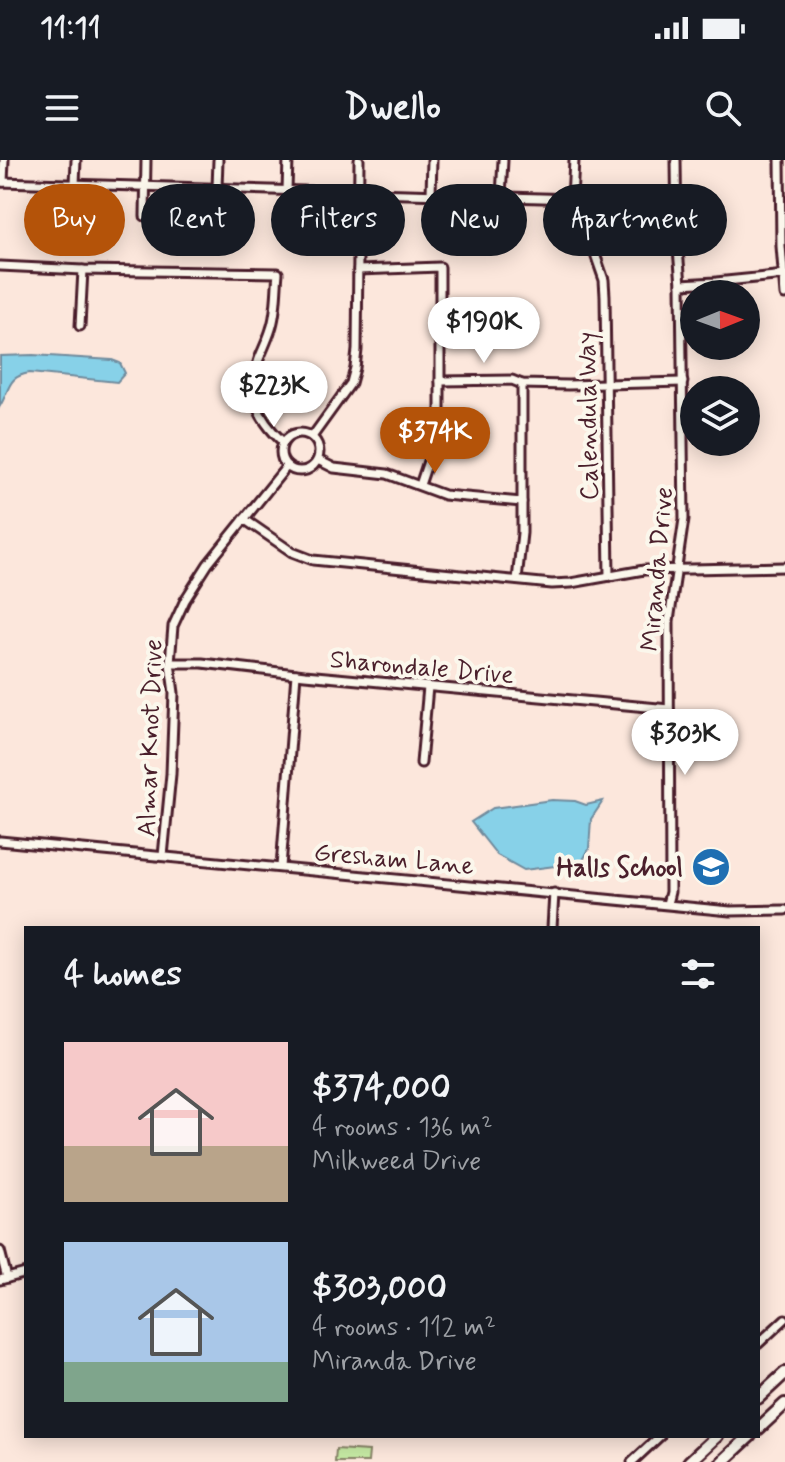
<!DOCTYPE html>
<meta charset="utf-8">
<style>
body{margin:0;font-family:Mynerve,sans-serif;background:#20242c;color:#f1f3f6;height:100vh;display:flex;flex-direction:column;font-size:30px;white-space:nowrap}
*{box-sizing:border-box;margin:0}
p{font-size:26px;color:#9ea1a6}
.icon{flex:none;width:44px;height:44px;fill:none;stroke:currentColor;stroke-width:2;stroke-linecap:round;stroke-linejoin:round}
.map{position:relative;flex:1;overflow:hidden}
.drawer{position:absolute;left:24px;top:766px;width:736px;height:512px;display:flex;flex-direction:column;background:#171b24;border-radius:0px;box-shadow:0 4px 20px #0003}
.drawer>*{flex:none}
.top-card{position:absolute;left:24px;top:24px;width:738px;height:72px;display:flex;gap:16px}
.needle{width:52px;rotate:89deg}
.tools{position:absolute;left:680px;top:120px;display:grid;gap:16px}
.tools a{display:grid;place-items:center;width:80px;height:80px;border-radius:50%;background:#171b24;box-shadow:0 4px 20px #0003;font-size:40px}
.price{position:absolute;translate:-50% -68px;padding:0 18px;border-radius:28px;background:#fff;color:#222;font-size:26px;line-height:52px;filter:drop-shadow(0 2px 4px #0008)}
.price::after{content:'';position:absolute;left:50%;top:48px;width:24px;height:18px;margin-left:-12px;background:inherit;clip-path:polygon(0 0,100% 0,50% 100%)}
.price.selected{background:#b45309;color:#fff}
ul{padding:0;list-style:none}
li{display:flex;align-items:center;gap:24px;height:200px;padding:0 40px}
li span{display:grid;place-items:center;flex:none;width:224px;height:160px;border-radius:0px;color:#555}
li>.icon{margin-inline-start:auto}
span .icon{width:96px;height:96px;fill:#fffc;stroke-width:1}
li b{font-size:34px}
h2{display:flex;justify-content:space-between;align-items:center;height:96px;padding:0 40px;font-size:34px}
.tag{padding:0 28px;border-radius:36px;background:#171b24;box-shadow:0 4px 20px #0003;font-size:28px;line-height:72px}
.tag.selected{background:#b45309;color:#fff}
.status{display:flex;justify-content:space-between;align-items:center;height:56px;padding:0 40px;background:#171b24;direction:ltr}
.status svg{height:22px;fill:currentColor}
header{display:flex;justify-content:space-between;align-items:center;height:104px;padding:0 40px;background:#171b24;font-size:36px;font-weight:700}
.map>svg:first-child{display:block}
.green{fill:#c5e9a3;stroke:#888467;stroke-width:2}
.water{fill:#87d1e8;stroke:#6f8a9c;stroke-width:2}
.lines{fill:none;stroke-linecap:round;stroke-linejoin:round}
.minor-casing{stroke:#4a1f2b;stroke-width:13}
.highway-casing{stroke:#4a1f2b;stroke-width:16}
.minor{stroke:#fbf7ec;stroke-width:7}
.highway{stroke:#fbf7ec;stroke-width:10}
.labels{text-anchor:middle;stroke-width:8;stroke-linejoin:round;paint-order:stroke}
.street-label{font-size:26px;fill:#4a1f2b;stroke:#fbf7ec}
.poi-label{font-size:26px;font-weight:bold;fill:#4a1f2b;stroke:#fbf7ec;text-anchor:end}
</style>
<div class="status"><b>11:11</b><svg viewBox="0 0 49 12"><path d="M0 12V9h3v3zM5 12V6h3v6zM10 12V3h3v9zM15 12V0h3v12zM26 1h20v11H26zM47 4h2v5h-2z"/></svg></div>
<header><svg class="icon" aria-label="menu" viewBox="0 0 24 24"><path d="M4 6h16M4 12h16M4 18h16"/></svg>Dwello<svg class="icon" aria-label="search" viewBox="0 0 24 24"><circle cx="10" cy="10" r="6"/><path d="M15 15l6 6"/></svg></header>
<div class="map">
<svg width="785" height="1302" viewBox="0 0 785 1302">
<rect width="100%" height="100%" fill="#fce7dc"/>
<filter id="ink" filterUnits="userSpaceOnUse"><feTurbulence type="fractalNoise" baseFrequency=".0125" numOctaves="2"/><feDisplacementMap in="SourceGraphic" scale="16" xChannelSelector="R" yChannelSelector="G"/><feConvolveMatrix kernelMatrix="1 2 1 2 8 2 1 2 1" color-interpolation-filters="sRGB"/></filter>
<g filter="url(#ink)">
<!-- green -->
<path class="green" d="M336,1289L369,1291L368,1302H335Z"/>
<!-- water -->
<g class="water">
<path d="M33,195L112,200L120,203L125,213L117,222L30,213C7,216 10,230 0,246V196Z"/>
<path d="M552,640L575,641L586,645L603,641L591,659L589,689L583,700L588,714L563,705L524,710L497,695L471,662L493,648Z"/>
</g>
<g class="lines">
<!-- minor casing -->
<g class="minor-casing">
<g id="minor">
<path d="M780,0L781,86L785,135"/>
<path d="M0,22L676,42"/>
<path d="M3,22L4,0"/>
<path d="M75,24L76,0"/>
<path d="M217,28L218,0"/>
<path d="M287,30L288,0"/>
<path d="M431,34L432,0"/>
<path d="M501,36L503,0"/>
<path d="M572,39L574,0"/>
<path d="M145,56L146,0"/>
<path d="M596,97L604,120L605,136L609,416"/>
<path d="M0,106L83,110L278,113C276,131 277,152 271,169C268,179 263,189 259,199C247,234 256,257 283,282"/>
<path d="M358,110L440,107V256L436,277L420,325"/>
<path d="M681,124L716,122L785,115"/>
<path d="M80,166L83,110"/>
<path d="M440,221L512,220L522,224L568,225L683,222"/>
<circle cx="300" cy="292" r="19"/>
<path d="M312,277L351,223L355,208L357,190L359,0"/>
<path d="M318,300L334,308L387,314L444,335L522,342"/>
<path d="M244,359L292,392L313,400L552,424L571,423L644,410L785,407"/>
<path d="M517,420L522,373V224"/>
<path d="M170,503H202L305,515L669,549"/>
<path d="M421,603L428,527"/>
<path d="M0,681L730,751L785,750"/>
<path d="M163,696L171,614L174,533L170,503L173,466L185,440L208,404L287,306"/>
<path d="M281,707L296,514"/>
<path d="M667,744L670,732L669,461L684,359L681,124L677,78L676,0"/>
<path d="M552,768L554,733"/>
<path d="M0,1091L7,1118"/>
<path d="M0,1120L26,1113"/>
<path d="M758,1184L785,1159"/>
<path d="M632,1302L660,1276"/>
</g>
</g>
<!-- highway casing -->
<g class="highway-casing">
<g id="highway">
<path d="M758,1238L785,1213"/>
<path d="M758,1269L785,1244"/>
<path d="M689,1302L717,1276"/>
<path d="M722,1302L750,1276"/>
</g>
</g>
<!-- minor -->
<use href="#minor" class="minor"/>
<!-- highway -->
<use href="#highway" class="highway"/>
</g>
</g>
<!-- icons -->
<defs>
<g id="school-disc" transform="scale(2)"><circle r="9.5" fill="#1f6fb2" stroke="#fbf7ec"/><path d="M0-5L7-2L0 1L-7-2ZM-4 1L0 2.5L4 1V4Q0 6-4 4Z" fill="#fff"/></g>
</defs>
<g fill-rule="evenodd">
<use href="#school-disc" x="711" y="707"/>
</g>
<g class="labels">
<!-- street labels -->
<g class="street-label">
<text transform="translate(587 256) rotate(-91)" y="9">Calendula Way</text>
<text transform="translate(656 409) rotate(-85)" y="9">Miranda Drive</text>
<text transform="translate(422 506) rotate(5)" y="9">Sharondale Drive</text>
<text transform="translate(149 578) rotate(-88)" y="9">Almar Knot Drive</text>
<text transform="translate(394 698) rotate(5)" y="9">Gresham Lane</text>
</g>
<!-- poi labels -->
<g class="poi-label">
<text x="683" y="716">Halls School</text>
</g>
</g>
</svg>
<div class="tools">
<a><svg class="needle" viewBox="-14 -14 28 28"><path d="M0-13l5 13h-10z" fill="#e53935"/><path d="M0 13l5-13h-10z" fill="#9ea1a6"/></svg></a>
<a><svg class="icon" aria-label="layers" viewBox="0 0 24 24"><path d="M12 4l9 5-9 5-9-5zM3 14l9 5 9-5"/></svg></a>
</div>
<b class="price" style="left:484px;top:205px">$190K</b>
<b class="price" style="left:274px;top:269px">$223K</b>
<b class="price selected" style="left:435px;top:315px">$374K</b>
<b class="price" style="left:685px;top:617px">$303K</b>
<div class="top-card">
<a class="tag selected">Buy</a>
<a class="tag">Rent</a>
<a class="tag">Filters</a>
<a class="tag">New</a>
<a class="tag">Apartment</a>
</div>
<section class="drawer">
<h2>4 homes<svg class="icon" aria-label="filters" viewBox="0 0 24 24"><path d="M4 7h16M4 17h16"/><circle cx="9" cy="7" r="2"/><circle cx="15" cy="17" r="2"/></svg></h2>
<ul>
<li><span style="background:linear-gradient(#f6c9c9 65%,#b9a48a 0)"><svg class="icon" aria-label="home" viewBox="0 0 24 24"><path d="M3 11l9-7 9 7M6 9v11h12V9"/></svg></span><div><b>$374,000</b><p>4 rooms · 136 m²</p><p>Milkweed Drive</p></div></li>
<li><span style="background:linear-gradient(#a9c7e8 75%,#7fa58c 0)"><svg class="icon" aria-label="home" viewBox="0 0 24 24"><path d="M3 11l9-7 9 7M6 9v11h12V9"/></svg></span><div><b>$303,000</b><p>4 rooms · 112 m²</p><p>Miranda Drive</p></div></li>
</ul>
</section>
</div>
